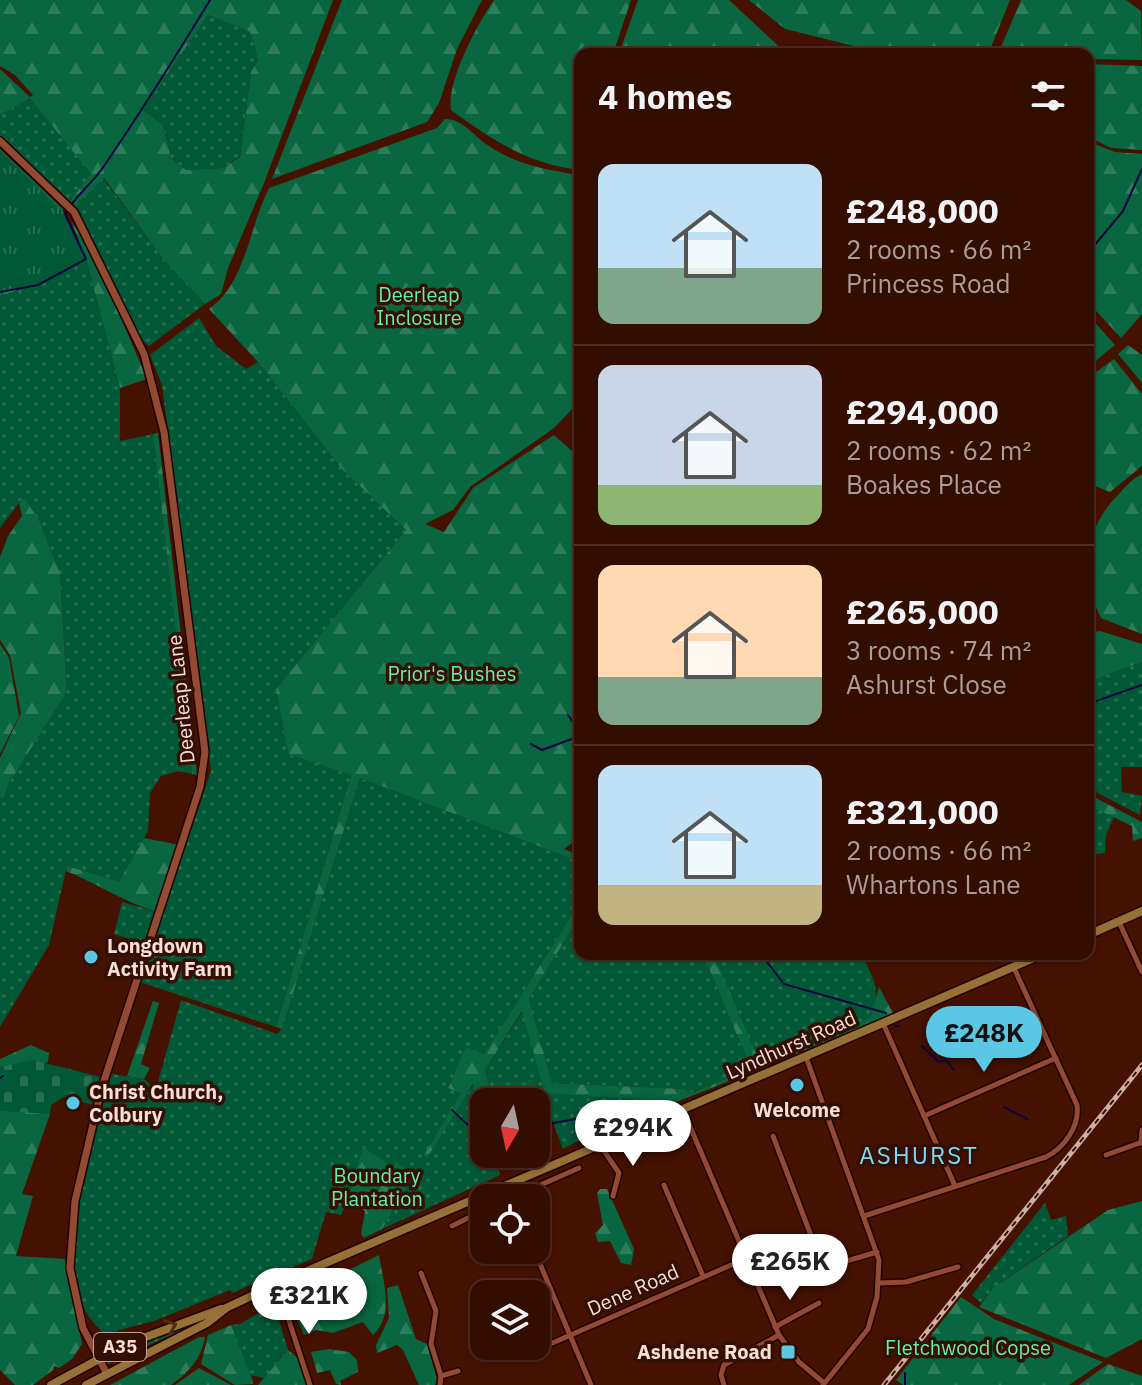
<!DOCTYPE html>
<meta charset="utf-8">
<style>
body{margin:0;font-family:"IBM Plex Sans",sans-serif;background:#3c160b;color:#f1f3f6;height:100vh;display:flex;flex-direction:column;font-size:30px;white-space:nowrap}
*{box-sizing:border-box;margin:0}
p{font-size:26px;color:#a99c99}
.icon{flex:none;width:44px;height:44px;fill:none;stroke:currentColor;stroke-width:2;stroke-linecap:round;stroke-linejoin:round}
.map{position:relative;flex:1;overflow:hidden}
.details{position:absolute;left:574px;top:48px;width:520px;height:912px;display:flex;flex-direction:column;background:#340d01;border-radius:16px;box-shadow:0 2px 6px #0004,0 0 0 2px #4e2d23}
.details>*{flex:none}
.needle{width:52px;rotate:189deg}
.controls{position:absolute;left:470px;top:1088px;display:grid;gap:16px}
.controls a{display:grid;place-items:center;width:80px;height:80px;border-radius:16px;background:#340d01;box-shadow:0 2px 6px #0004,0 0 0 2px #4e2d23;font-size:40px}
.price{position:absolute;translate:-50% -68px;padding:0 18px;border-radius:28px;background:#fff;color:#222;font-size:26px;line-height:52px;filter:drop-shadow(0 2px 4px #0008)}
.price::after{content:'';position:absolute;left:50%;top:48px;width:24px;height:18px;margin-left:-12px;background:inherit;clip-path:polygon(0 0,100% 0,50% 100%)}
.price.on{background:#5ac8e5;color:#111}
ul{padding:0;list-style:none}
li{display:flex;align-items:center;gap:24px;height:200px;padding:0 24px}
li+li{border-top:2px solid #4e2d23}
li span{display:grid;place-items:center;flex:none;width:224px;height:160px;border-radius:16px;color:#555}
li>.icon{margin-inline-start:auto}
span .icon{width:96px;height:96px;fill:#fffc;stroke-width:1}
li b{font-size:34px}
h2{display:flex;justify-content:space-between;align-items:center;height:96px;padding:0 24px;font-size:34px}
.map>svg:first-child{display:block}
.grass{fill:url(#grass-dots)}
.forest{fill:url(#forest-firs);fill-rule:evenodd}
.cemetery{fill:url(#cemetery-stones)}
.park{fill:url(#park-tufts)}
.lines{fill:none;stroke-linecap:round;stroke-linejoin:round}
.stream{stroke:#0e0540;stroke-width:2}
.street-casing{stroke:#230200;stroke-width:8}
.secondary-casing{stroke:#230200;stroke-width:10}
.primary-casing{stroke:#230200;stroke-width:11}
.street{stroke:#934a33;stroke-width:5}
.secondary{stroke:#934a33;stroke-width:7}
.primary{stroke:#977037;stroke-width:8}
.rail-casing{stroke:#ceada3;stroke-width:5}
.rail{stroke:#330f04;stroke-width:2;stroke-dasharray:6;stroke-linecap:butt}
.oneway{stroke:#512c13}
.poi-dot{fill:#5ac8e5;stroke:#330f04;stroke-width:3}
.labels{text-anchor:middle;stroke-width:7;stroke-linejoin:round;paint-order:stroke}
.shield{fill:#330f04;stroke:#bea097;stroke-width:2}
.shield-label{font-size:18px;font-weight:bold;fill:#f9ded6}
.park-label{font-size:20px;fill:#64f0a8;stroke:#330f04}
.street-label{font-size:20px;fill:#f9ded6;stroke:#330f04}
.poi-label{font-size:20px;font-weight:bold;fill:#f9ded6;stroke:#330f04;text-anchor:start}
.quarter-label{font-size:24px;letter-spacing:2px;fill:#79dbf7;stroke:#330f04}
</style>
<div class="map">
<svg width="1142" height="1385" viewBox="0 0 1142 1385">
<defs>
<pattern id="grass-dots" width="8" height="8" patternUnits="userSpaceOnUse" patternTransform="scale(2)"><rect width="8" height="8" fill="#005936"/><path d="M2 2h.1M6 6h.1" fill="none" stroke="#267052" stroke-width="1.8" stroke-linecap="round"/></pattern>
<pattern id="forest-firs" width="22" height="20" patternUnits="userSpaceOnUse" patternTransform="scale(2)"><rect width="22" height="20" fill="#086740"/><path d="M5 1l3.5 6h-7zM16 11l3.5 6h-7z" fill="#2d7c5b"/></pattern>
<pattern id="cemetery-stones" width="16" height="16" patternUnits="userSpaceOnUse" patternTransform="scale(2)"><rect width="16" height="16" fill="#005936"/><path d="M2 7V4a2 2 0 0 1 4 0v3zM10 15v-3a2 2 0 0 1 4 0v3z" fill="#267052"/></pattern>
<pattern id="park-tufts" width="24" height="20" patternUnits="userSpaceOnUse" patternTransform="scale(2)"><rect width="24" height="20" fill="#005936"/><path d="M3 7l-1-3M5 7V3M7 7l1-3M15 17l-1-3M17 17v-4M19 17l1-3" fill="none" stroke="#267052"/></pattern>
</defs>
<rect width="100%" height="100%" fill="#451101"/>
<!-- grass -->
<g class="grass">
<path d="M208,15L250,32L258,60L251,72L240,156L223,168L186,170L171,158L163,125L143,110Z"/>
<path d="M30,97L92,175L70,201L0,136V115Z"/>
<path d="M103,178L163,259L205,304L149,346L141,339L75,206Z"/>
<path d="M86,259L120,388V441L153,434L192,774L179,771L161,776L150,793L148,831L119,881L67,866L49,945L0,1027V798L3,800L9,783L67,692L60,573L39,520L21,500L0,528V296L48,281Z"/>
<path d="M199,318L216,346L246,369L258,362L341,468L406,530L276,689L288,754L351,775L276,1027L140,982L211,771L162,385L150,355Z"/>
<path d="M1142,662V767H1121L1122,792L1142,796L1140,815L1088,788V682Z"/>
<path d="M360,778L580,862V902L484,1054L467,1048L448,1087L462,1092L424,1155L474,1084L484,1119V1154H494L500,1175L382,1229L414,1176L395,1163L348,1200L341,1215L326,1212L312,1259L232,1293L230,1290L154,1321L104,1334C98,1327 89,1319 85,1310C55,1256 96,1131 112,1074L144,1079L156,1089L181,1000L277,1034L282,1029Z"/>
<path d="M1088,805L1114,817L1106,835L1105,853L1088,855Z"/>
<path d="M122,902L157,912L146,944L114,934Z"/>
<path d="M580,916V954H703L747,1059L756,1055L714,954H861C874,978 881,990 872,1017L688,1094L685,1089L552,1083L529,999Z"/>
<path d="M523,1011L545,1092L642,1099L635,1114L576,1138V1142L563,1149L551,1117L536,1120V1102H530L527,1090L516,1094L517,1102H494L485,1070Z"/>
<path d="M1045,1203L1051,1220L1066,1216L1068,1236L993,1288L981,1303L972,1295Z"/>
<path d="M274,1304L288,1350L264,1378L250,1375L231,1325L240,1324Z"/>
<path d="M206,1317H211L105,1365L103,1360L112,1355Z"/>
</g>
<!-- forest -->
<g class="forest">
<path d="M0,0H333L264,183L228,268L221,294L205,304L163,259L104,178L75,206L70,201L91,174L30,98L0,115V69L30,97L33,95L15,75L0,66ZM208,15L250,32L258,60L251,72L240,157L223,168L186,170L171,158L163,125L143,110Z"/>
<path d="M342,0H482L457,49L439,103L427,122L272,179Z"/>
<path d="M494,0H631L613,54H580V170C528,164 492,140 451,110C446,82 478,23 494,0Z"/>
<path d="M638,0H729L787,54H619Z"/>
<path d="M749,0H1010L989,52L862,48L785,29Z"/>
<path d="M1021,0H1126L1141,11L1142,60L1088,59V54H998Z"/>
<path d="M1088,64L1142,66V150L1111,148L1093,139L1088,126Z"/>
<path d="M445,119C460,118 474,135 486,144C514,164 547,170 580,175V401L554,428L470,487L453,510L425,524L444,532L473,488L554,435L580,458V837L564,849L580,856V862L360,778L282,1029L276,1027L351,775L288,754L276,689L406,530L341,468L258,362L209,309C246,283 249,227 269,188L437,128Z"/>
<path d="M1092,143L1115,152L1142,154V314L1121,338L1088,302V153Z"/>
<path d="M0,149L63,209V221L80,243L71,221L94,255L147,379L120,388L86,259L48,281L0,296Z"/>
<path d="M1088,315L1115,345L1088,367Z"/>
<path d="M1128,345L1142,355V383L1118,354Z"/>
<path d="M1114,359L1142,394V466L1110,492L1088,483V378Z"/>
<path d="M158,433L197,775L192,774L153,434Z"/>
<path d="M1142,474V634L1101,618C1079,575 1084,529 1118,495C1125,487 1132,479 1142,474Z"/>
<path d="M24,498L39,520L60,573L67,692L9,783L3,800L0,798V758L21,713L10,655L0,640V557L8,536L22,516L19,503Z"/>
<path d="M1100,631L1142,644V662L1088,682V633Z"/>
<path d="M0,644L9,658L19,716L0,754Z"/>
<path d="M1088,794L1142,822V838L1133,841L1132,826L1088,805Z"/>
<path d="M144,838L180,845L157,912C124,902 98,884 66,871L67,866L119,881Z"/>
<path d="M580,902V916L529,999L552,1083L685,1089L689,1094L871,1017L879,987L894,1015L576,1142L575,1138L635,1114L642,1099L545,1093L522,1011L485,1070L494,1102H484V1119L473,1084L427,1158L424,1155L461,1093L448,1088L466,1047L484,1054Z"/>
<path d="M703,954H714L757,1056L747,1059Z"/>
<path d="M153,1001L159,1003L141,1064L150,1068L144,1079L127,1076Z"/>
<path d="M31,1045L49,1053L48,1062L0,1075V1059Z"/>
<path d="M49,1106L50,1114L22,1194L33,1196L16,1256L65,1259L82,1344L72,1359L59,1368L54,1366L53,1370L33,1385H15L0,1370V1107Z"/>
<path d="M363,1147L392,1167L396,1162L414,1176L382,1229L364,1238L361,1234L365,1211L348,1200Z"/>
<path d="M600,1189H607L634,1249L631,1265L621,1263L610,1241L598,1242L595,1233L603,1225L597,1193Z"/>
<path d="M1142,1201V1339L1106,1358L979,1307L993,1288L1108,1210Z"/>
<path d="M379,1255C383,1282 395,1315 373,1335L363,1322L333,1333L316,1330L304,1335L289,1300Z"/>
<path d="M398,1285L416,1339L427,1344L437,1379L435,1385H419L403,1350L397,1345L377,1353L376,1345L389,1318L387,1288Z"/>
<path d="M961,1297L994,1319L1103,1362L1069,1385H903L896,1380Z"/>
<path d="M231,1325L253,1381V1384L235,1385L201,1364L208,1335Z"/>
<path d="M199,1337H205C202,1358 188,1373 171,1385H110Z"/>
<path d="M329,1349L349,1352L357,1360L358,1372L340,1381L341,1385L336,1384L330,1370L317,1373L311,1352Z"/>
<path d="M288,1350L299,1359L307,1385H258Z"/>
<path d="M1108,1364L1142,1376V1385H1079Z"/>
<path d="M199,1368L231,1385H175Z"/>
</g>
<!-- cemetery -->
<path class="cemetery" d="M33,1060L101,1077L93,1105L64,1097L51,1105L50,1114L0,1111V1067Z"/>
<!-- park -->
<path class="park" d="M0,151L65,214L86,259L38,285L0,292Z"/>
<g class="lines">
<!-- stream -->
<g class="stream">
<path d="M1088,253L1123,211L1142,169"/>
<path d="M0,292L38,285L86,259L65,214C76,195 92,184 104,166C141,112 176,56 210,0"/>
<path d="M1088,704L1142,685"/>
<path d="M568,715L580,732"/>
<path d="M531,744L542,750L580,736"/>
<path d="M761,954L784,984L886,1013"/>
<path d="M895,1026H899"/>
<path d="M922,1046L939,1062L946,1060L954,1070"/>
<path d="M0,1078L3,1076"/>
<path d="M1004,1107L1027,1119"/>
<path d="M452,1110L471,1128L484,1132"/>
<path d="M536,1126L627,1110L643,1113"/>
<path d="M905,1373V1385"/>
</g>
<!-- street casing -->
<g class="street-casing">
<g id="street">
<path d="M1119,922L1142,972"/>
<path d="M883,1023L955,1186"/>
<path d="M806,1057L879,1260L877,1297L868,1329L823,1385"/>
<path d="M683,1110L779,1335L799,1362L824,1383"/>
<path d="M924,1116L1056,1058"/>
<path d="M773,1136L820,1259L833,1265L877,1252"/>
<path d="M1141,1143L1142,1130"/>
<path d="M600,1145L619,1173L613,1196"/>
<path d="M1106,1155L1142,1142"/>
<path d="M664,1185L703,1276"/>
<path d="M511,1198L579,1168"/>
<path d="M864,1216L1046,1157C1064,1148 1080,1126 1077,1105L1014,968"/>
<path d="M452,1226L484,1210"/>
<path d="M538,1259L591,1385"/>
<path d="M421,1273L436,1311L431,1344L441,1376L440,1385"/>
<path d="M879,1283L906,1282L958,1267"/>
<path d="M277,1284L310,1385"/>
<path d="M775,1327L819,1303"/>
<path d="M534,1351L745,1259"/>
<path d="M441,1376L458,1371"/>
<path d="M724,1385L721,1375L724,1365L779,1335"/>
</g>
</g>
<!-- secondary casing -->
<g class="secondary-casing">
<path id="secondary" d="M0,141L74,212L144,354L164,432L205,752L200,787L101,1090L75,1201L70,1268L83,1328L107,1374"/>
</g>
<!-- primary casing -->
<g class="primary-casing">
<g id="primary">
<path d="M1088,935L1142,911"/>
<path d="M51,1385L127,1344L221,1309"/>
<path d="M86,1385L207,1323L226,1308L277,1284L1043,954"/>
</g>
</g>
<!-- street -->
<use href="#street" class="street"/>
<!-- secondary -->
<use href="#secondary" class="secondary"/>
<!-- primary -->
<use href="#primary" class="primary"/>
<!-- rail casing -->
<g class="rail-casing">
<path id="rail" d="M884,1385L1142,1065"/>
</g>
<!-- rail -->
<use href="#rail" class="rail"/>
</g>
<!-- one-way arrows -->
<defs><path id="oneway-chevron" d="M-2-3.5L2.5 0L-2 3.5" fill="none" stroke-width="1.6" stroke-linecap="round" stroke-linejoin="round" transform="scale(2)"/></defs>
<use class="oneway" href="#oneway-chevron" transform="translate(171 1326) rotate(-22)"/>
<!-- markers -->
<g class="poi-dot">
<circle cx="91" cy="957" r="8"/>
<circle cx="797" cy="1085" r="8"/>
<circle cx="73" cy="1103" r="8"/>
<rect x="780" y="1344" width="16" height="16" rx="4"/>
</g>
<g class="labels">
<!-- shield labels -->
<rect class="shield" x="94" y="1333" width="52" height="28" rx="6"/>
<g class="shield-label">
<text x="120" y="1353">A35</text>
</g>
<!-- park labels -->
<g class="park-label">
<text x="419" y="302">Deerleap<tspan x="419" dy="23">Inclosure</tspan></text>
<text x="452" y="681">Prior's Bushes</text>
<text x="377" y="1183">Boundary<tspan x="377" dy="23">Plantation</tspan></text>
<text x="968" y="1355">Fletchwood Copse</text>
</g>
<!-- street labels -->
<g class="street-label">
<text transform="translate(181 699) rotate(-96)" y="7">Deerleap Lane</text>
<text transform="translate(791 1045) rotate(-24)" y="7">Lyndhurst Road</text>
<text transform="translate(633 1290) rotate(-24)" y="7">Dene Road</text>
</g>
<!-- poi labels -->
<g class="poi-label">
<text x="107" y="953">Longdown<tspan x="107" dy="23">Activity Farm</tspan></text>
<text x="89" y="1099">Christ Church,<tspan x="89" dy="23">Colbury</tspan></text>
<text x="797" y="1117" text-anchor="middle">Welcome</text>
<text x="772" y="1359" text-anchor="end">Ashdene Road</text>
</g>
<!-- quarter labels -->
<g class="quarter-label">
<text x="919" y="1164">ASHURST</text>
</g>
</g>
</svg>
<div class="controls">
<a><svg class="needle" viewBox="-14 -14 28 28"><path d="M0-13l5 13h-10z" fill="#e53935"/><path d="M0 13l5-13h-10z" fill="#a99c99"/></svg></a>
<a><svg class="icon" aria-label="locate" viewBox="0 0 24 24"><circle cx="12" cy="12" r="6"/><path d="M12 2v4M12 18v4M2 12h4M18 12h4"/></svg></a>
<a><svg class="icon" aria-label="layers" viewBox="0 0 24 24"><path d="M12 4l9 5-9 5-9-5zM3 14l9 5 9-5"/></svg></a>
</div>
<b class="price on" style="left:984px;top:1074px">£248K</b>
<b class="price" style="left:633px;top:1168px">£294K</b>
<b class="price" style="left:790px;top:1302px">£265K</b>
<b class="price" style="left:309px;top:1336px">£321K</b>
<section class="details">
<h2>4 homes<svg class="icon" aria-label="filters" viewBox="0 0 24 24"><path d="M4 7h16M4 17h16"/><circle cx="9" cy="7" r="2"/><circle cx="15" cy="17" r="2"/></svg></h2>
<ul>
<li><span style="background:linear-gradient(#bfe0f5 65%,#7fa58c 0)"><svg class="icon" aria-label="home" viewBox="0 0 24 24"><path d="M3 11l9-7 9 7M6 9v11h12V9"/></svg></span><div><b>£248,000</b><p>2 rooms · 66 m²</p><p>Princess Road</p></div></li>
<li><span style="background:linear-gradient(#c9d6e8 75%,#8fb573 0)"><svg class="icon" aria-label="home" viewBox="0 0 24 24"><path d="M3 11l9-7 9 7M6 9v11h12V9"/></svg></span><div><b>£294,000</b><p>2 rooms · 62 m²</p><p>Boakes Place</p></div></li>
<li><span style="background:linear-gradient(#ffd9b3 70%,#7fa58c 0)"><svg class="icon" aria-label="home" viewBox="0 0 24 24"><path d="M3 11l9-7 9 7M6 9v11h12V9"/></svg></span><div><b>£265,000</b><p>3 rooms · 74 m²</p><p>Ashurst Close</p></div></li>
<li><span style="background:linear-gradient(#bfe0f5 75%,#c2b280 0)"><svg class="icon" aria-label="home" viewBox="0 0 24 24"><path d="M3 11l9-7 9 7M6 9v11h12V9"/></svg></span><div><b>£321,000</b><p>2 rooms · 66 m²</p><p>Whartons Lane</p></div></li>
</ul>
</section>
</div>
